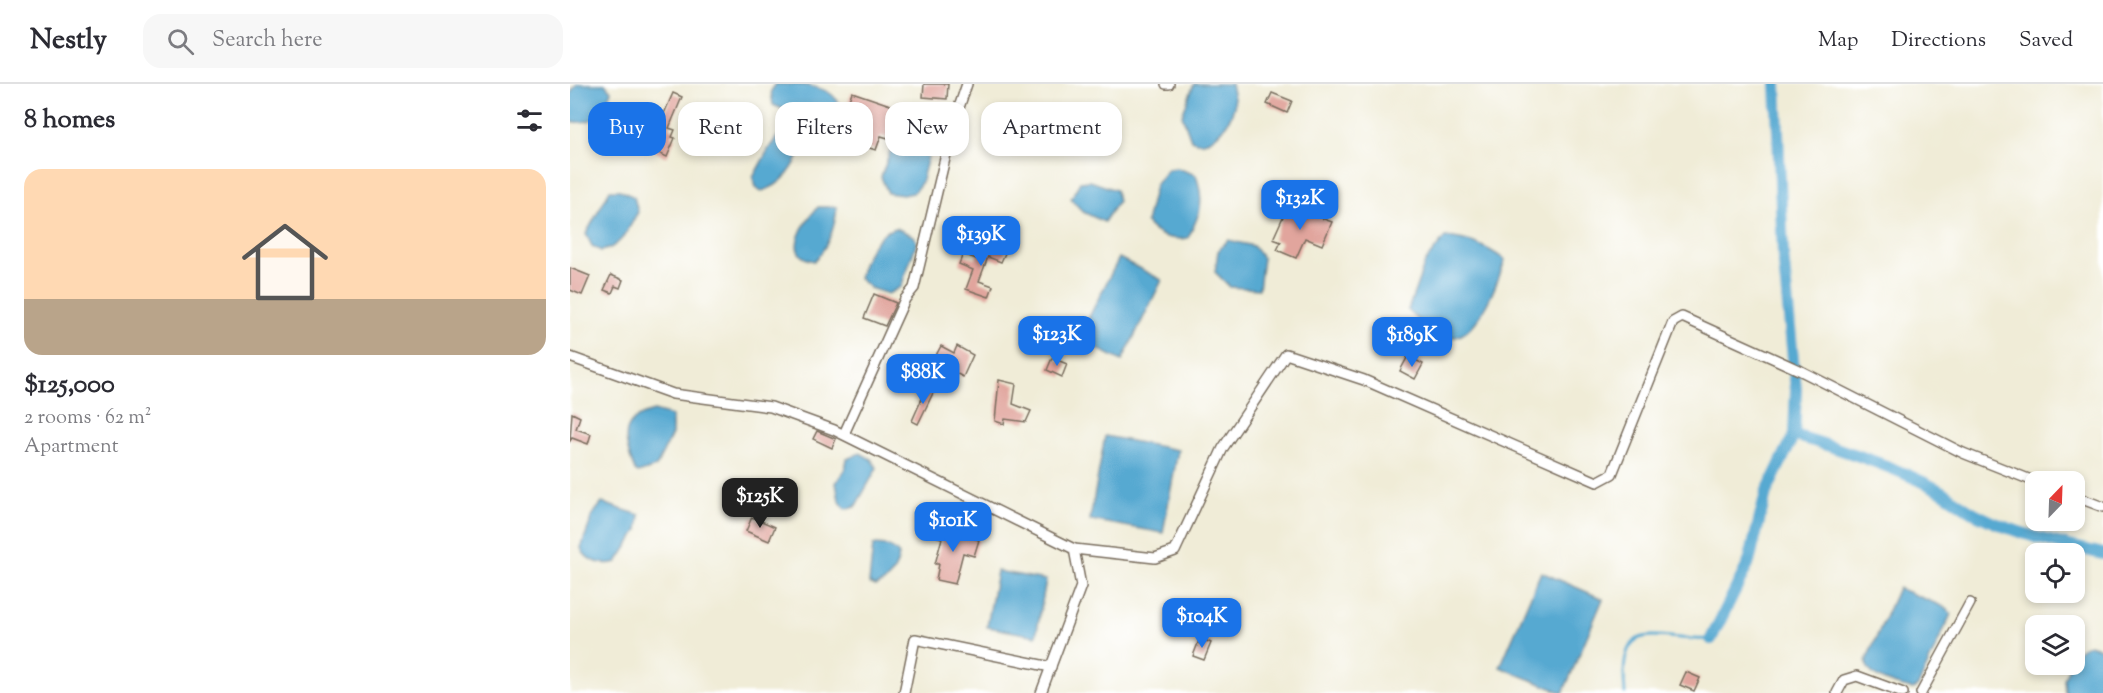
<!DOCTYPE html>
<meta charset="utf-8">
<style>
body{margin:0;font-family:"Sorts Mill Goudy",serif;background:#f7f7f7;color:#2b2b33;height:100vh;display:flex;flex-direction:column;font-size:22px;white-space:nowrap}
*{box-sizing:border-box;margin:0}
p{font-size:20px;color:#7c7c81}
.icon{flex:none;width:33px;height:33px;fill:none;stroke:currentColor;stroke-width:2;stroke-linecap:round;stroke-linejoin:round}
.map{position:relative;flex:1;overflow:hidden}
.side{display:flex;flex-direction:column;background:#fff;width:570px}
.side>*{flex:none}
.guide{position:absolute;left:18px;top:18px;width:570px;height:54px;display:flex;gap:12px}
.needle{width:39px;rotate:23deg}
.controls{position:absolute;left:1455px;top:387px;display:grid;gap:12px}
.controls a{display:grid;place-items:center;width:60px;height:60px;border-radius:12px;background:#fff;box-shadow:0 3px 9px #0003;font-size:30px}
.price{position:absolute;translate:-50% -51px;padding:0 14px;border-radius:12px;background:#1a73e8;color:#fff;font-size:20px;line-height:39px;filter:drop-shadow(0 2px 3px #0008)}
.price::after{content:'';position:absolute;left:50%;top:36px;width:18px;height:14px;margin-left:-9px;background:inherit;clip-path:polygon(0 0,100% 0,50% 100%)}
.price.selected{background:#222;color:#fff}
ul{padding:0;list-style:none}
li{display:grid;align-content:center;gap:12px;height:318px;padding:0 24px}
li span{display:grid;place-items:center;height:186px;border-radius:18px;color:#555}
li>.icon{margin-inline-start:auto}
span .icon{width:108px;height:108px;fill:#fffc;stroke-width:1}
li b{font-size:26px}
h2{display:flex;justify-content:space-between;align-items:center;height:72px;padding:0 24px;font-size:26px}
.pill{padding:0 21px;border-radius:18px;background:#fff;box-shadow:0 3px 9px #0003;font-size:21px;line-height:54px}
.pill.selected{background:#1a73e8;color:#fff}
header{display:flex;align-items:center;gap:36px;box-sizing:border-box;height:84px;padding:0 30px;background:#fff;border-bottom:2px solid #e1e1e2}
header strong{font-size:28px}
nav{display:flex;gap:33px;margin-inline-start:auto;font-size:21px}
.search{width:420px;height:54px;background:#f7f7f7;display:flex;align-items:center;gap:15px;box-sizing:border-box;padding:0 21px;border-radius:18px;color:#7c7c81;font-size:22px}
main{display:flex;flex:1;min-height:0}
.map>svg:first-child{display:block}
.water{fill:#56a9d1;stroke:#486a78;stroke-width:1.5}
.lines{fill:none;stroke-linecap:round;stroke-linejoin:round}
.stream{stroke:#56a9d1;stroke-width:3}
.canal{stroke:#56a9d1;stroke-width:12}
.building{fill:#e1a59d}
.minor-casing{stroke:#7a6e5f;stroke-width:12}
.minor{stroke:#fff;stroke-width:9}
</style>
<header>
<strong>Nestly</strong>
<div class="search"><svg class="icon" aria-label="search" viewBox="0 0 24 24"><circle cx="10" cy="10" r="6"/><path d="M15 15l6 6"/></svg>Search here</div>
<nav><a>Map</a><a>Directions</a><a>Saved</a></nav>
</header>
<main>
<section class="side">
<h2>8 homes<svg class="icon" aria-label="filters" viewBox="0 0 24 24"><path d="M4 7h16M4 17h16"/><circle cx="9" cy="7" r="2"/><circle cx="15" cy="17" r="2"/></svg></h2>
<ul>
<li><span style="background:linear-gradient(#ffd9b3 70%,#b9a48a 0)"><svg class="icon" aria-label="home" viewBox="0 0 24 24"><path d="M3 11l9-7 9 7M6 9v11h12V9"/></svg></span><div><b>$125,000</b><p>2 rooms · 62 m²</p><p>Apartment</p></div></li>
</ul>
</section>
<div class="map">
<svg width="1533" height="609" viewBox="0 0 1533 609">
<rect width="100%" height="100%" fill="#fff"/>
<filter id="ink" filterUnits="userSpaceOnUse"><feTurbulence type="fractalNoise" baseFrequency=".0167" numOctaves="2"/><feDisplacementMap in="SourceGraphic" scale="12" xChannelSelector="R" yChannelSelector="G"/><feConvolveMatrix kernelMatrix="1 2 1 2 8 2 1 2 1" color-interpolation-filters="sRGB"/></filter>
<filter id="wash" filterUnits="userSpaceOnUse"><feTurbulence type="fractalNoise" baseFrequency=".008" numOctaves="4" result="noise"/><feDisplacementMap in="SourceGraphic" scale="24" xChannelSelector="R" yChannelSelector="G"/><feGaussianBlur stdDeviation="1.35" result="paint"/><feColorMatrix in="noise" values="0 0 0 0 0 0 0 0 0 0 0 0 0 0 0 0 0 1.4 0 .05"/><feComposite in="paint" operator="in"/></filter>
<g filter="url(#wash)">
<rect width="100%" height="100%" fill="#f0ecd7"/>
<!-- water -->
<g class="water">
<path d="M7,0H35L41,7C32,31 27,40 0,38V10Z"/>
<path d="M206,0C225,0 261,0 268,19L255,41L249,40L203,21L201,7Z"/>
<path d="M624,0H661C662,7 666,17 664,23C660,40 640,66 621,56L612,31Z"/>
<path d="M332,44L350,49L361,62L351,99L343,109L333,111L318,109L311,93L327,48Z"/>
<path d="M214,46L231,54L234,60C226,81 214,102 191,107L186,103L183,93C193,77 199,59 214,46Z"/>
<path d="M607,84L626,91C635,118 631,128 618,154C601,157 587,152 576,139L585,101L598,85Z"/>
<path d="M520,97L546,106L548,117L534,138L513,128L501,115L510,98Z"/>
<path d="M40,106H50L64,113L68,128C58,145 52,163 31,167L22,162L16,150Z"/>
<path d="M248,123H267C265,143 259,162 244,177C210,171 236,136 248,123Z"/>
<path d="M326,144L344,152L347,158L331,203L318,210L300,204L289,194C293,175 306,148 326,144Z"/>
<path d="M875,153C899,155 916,162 935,176C928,197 906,260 876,253C861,250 848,236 838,226L855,178Z"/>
<path d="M658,156L683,162L693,174L689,205L660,203L645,188L648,167Z"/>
<path d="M549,174L592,196L552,277L508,255Z"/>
<path d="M84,327L102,332V350L86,383L68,389L65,387C54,357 47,336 84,327Z"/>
<path d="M535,352L608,366L593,449L520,436Z"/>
<path d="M290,369L301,375L307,384L285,423L275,425L269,416L266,399L275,385L277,375Z"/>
<path d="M32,419L70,431L68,446L47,478C34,482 16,478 11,464L23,430Z"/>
<path d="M303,461C314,461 323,462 329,471C326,487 320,497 305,502L299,499Z"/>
<path d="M427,487L476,496L466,552L417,543Z"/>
<path d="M971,488L1033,515L993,609L930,583Z"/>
<path d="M1328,504L1377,524L1381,530L1348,602L1343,605C1327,602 1297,595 1296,577Z"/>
<path d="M1519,561L1533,565V609H1495L1494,595L1500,581L1504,580C1504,570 1508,564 1519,561Z"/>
</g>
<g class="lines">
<!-- stream -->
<path class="stream" d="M1055,609C1047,528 1087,558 1141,555"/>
<!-- canal -->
<g class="canal">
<path d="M1224,351C1268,364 1327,384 1367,405C1382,413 1395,425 1410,432C1448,451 1492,460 1533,470"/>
<path d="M1141,555L1179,478L1196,409L1224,351L1226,306L1213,170L1206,0"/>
</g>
</g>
<g id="blocks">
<!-- building -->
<g class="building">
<path d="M354,0H378L377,15L353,13Z"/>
<path d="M282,8L326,23L318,54L311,52L306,66L261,52L265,38L270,40Z"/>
<path d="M103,9L112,13L99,44L105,46L102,53L105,54L97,73L82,66L88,53L74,47L79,34L90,39Z"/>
<path d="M702,9L722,17L717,29L697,20Z"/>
<path d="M718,122L762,138L752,161L735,154L726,174L707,166L711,158L703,155Z"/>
<path d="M411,158L436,167L431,178L418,173L409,197L423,202L419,213L396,205L403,186L389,180L393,170L406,175Z"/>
<path d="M0,184L20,192L12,211L0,206Z"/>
<path d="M41,191L53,196L50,204L45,202L42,209L34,206Z"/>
<path d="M304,210L326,219L315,242L294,234Z"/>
<path d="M371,262L384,269L387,262L403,271L393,293L363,277Z"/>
<path d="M838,272L853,280L845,295L830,287Z"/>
<path d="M482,274L497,280L492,293L477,286Z"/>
<path d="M429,296L446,300L443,320L461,327L456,338L435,335L434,340L425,337Z"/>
<path d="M357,303L364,307L348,340L342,337Z"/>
<path d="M2,329L10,333L6,345L21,350L18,360L2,354L0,357Z"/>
<path d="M247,347L266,355L262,364L243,355Z"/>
<path d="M182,433L205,443L199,457L176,447Z"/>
<path d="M372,440L392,446L390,450L409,456L404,472L393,469L385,500L366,496L369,480H365L372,454L368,453Z"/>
<path d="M630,554L641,559L634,576L623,572Z"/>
<path d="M1116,588L1130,594L1124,607L1110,601Z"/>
</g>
</g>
</g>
<g filter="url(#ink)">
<use href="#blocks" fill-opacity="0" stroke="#7a6e5f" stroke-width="1.5"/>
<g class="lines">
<!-- minor casing -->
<g class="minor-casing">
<g id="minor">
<path d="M596,0H599"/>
<path d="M0,273L103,310L201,323L264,346L504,465"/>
<path d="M274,350L335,215L344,204L383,41L397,0"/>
<path d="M1504,412L1533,423"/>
<path d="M334,609L345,555L481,583"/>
<path d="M471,609L511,502L504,465L585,474L605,467L653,364L716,270L794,296L1027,398L1042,390L1103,238L1112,233L1231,287L1393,369L1466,398"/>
<path d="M1267,609L1274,596L1287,592L1333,609"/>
<path d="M1351,609L1400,519"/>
</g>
</g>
<!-- minor -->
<use href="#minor" class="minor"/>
</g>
</g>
</svg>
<div class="controls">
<a><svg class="needle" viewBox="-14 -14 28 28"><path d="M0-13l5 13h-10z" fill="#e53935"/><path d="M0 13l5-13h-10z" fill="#7c7c81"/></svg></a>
<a><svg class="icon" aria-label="locate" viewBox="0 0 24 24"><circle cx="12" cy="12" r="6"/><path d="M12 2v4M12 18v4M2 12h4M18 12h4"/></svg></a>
<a><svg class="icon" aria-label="layers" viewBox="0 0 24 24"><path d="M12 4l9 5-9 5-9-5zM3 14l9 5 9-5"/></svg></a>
</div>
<b class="price" style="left:730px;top:147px">$132K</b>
<b class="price" style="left:411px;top:183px">$139K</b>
<b class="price" style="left:487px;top:283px">$123K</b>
<b class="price" style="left:842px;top:284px">$189K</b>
<b class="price" style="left:353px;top:321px">$88K</b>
<b class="price selected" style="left:190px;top:445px">$125K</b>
<b class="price" style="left:383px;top:469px">$101K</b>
<b class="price" style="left:632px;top:565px">$104K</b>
<div class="guide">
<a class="pill selected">Buy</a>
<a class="pill">Rent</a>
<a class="pill">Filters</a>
<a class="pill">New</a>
<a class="pill">Apartment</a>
</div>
</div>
</main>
